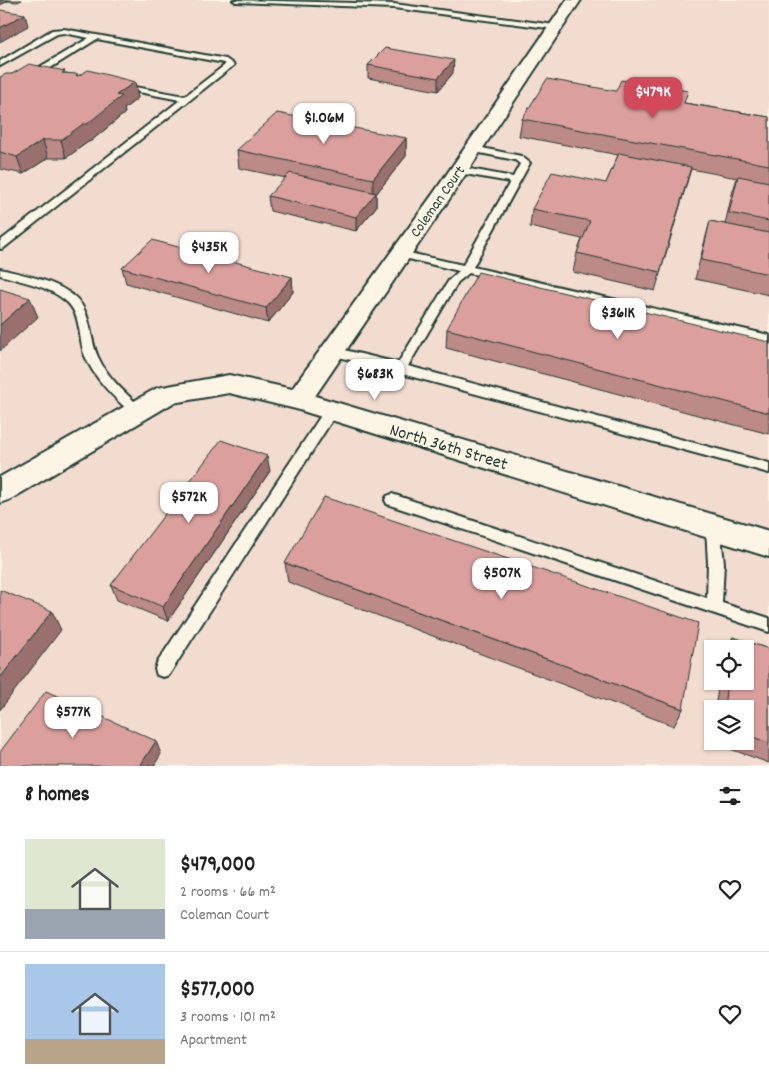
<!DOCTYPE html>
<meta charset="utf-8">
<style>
body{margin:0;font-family:Dekko,sans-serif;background:#f6f6f6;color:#222;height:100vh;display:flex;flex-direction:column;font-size:19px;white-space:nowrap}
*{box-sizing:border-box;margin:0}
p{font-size:16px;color:#767676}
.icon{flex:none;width:28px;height:28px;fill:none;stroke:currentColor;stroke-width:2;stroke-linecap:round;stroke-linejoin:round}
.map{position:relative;height:766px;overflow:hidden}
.drawer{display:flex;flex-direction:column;background:#fff;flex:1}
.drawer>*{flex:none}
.controls{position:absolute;left:704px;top:640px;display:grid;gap:10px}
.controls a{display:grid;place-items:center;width:50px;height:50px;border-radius:0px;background:#fff;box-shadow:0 1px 4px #0004;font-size:25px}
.price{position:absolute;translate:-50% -42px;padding:0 11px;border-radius:10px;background:#fff;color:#222;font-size:16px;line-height:32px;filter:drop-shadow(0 1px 2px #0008)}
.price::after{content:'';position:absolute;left:50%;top:30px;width:15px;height:11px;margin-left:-8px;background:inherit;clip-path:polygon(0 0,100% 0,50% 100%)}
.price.selected{background:#d1495b;color:#fff}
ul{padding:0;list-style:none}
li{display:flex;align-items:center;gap:15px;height:125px;padding:0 25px}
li+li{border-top:1px solid #e0e0e0}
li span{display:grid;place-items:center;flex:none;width:140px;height:100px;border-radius:0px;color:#555}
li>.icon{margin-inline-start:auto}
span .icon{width:60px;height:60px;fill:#fffc;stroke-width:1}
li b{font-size:21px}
h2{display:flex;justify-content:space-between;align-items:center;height:60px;padding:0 25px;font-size:21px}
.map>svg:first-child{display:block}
.built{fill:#f2dccf;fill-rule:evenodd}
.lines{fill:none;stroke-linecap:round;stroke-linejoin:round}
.service-casing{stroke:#1f3d34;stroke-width:4}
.minor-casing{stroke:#1f3d34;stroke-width:4}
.service{fill:#fcf5e5;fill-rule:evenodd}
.minor{fill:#fcf5e5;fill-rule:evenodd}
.wall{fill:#bc8a87;stroke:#1f3d34}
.shaded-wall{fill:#99706e;stroke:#1f3d34}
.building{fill:#dba09d;stroke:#1f3d34}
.labels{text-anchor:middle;stroke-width:4;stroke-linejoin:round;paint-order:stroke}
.far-street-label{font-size:15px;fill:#1f3d34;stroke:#fcf5e5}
.street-label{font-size:18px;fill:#1f3d34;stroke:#fcf5e5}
</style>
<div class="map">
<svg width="769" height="766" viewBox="0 0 769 766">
<rect width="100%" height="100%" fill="#fcf5e5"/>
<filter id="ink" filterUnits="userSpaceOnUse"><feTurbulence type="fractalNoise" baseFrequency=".02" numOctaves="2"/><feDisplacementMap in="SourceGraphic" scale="10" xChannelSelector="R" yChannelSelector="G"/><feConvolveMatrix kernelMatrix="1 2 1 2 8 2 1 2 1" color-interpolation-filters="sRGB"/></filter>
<g filter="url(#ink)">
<!-- built -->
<path class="built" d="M0,0H769V766H0ZM712,649H745V681H712ZM712,709H745V741H712Z"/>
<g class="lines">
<!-- service casing -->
<g class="service-casing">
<g id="service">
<path d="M233,0L394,4L555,25L559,27L555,29L394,8L236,2Z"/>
<path d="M64,29L226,59L234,65L4,248L0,249V241L180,100L118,88V84L185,96L225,65L224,63L97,39L44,72H38V68L89,38L64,33L57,34L0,66V61L52,30Z"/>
<path d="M473,146L521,156L530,163L473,267L769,335V343L469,273L458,282L408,366L769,463V473L328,354L326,351L332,347L398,363L449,280L459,271L396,256L395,254L400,251L463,265L510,182L459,173L454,170L459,167L513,177L520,164L515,160L470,151L469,149Z"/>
<path d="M0,269C25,275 55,280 75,297C92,313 89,337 98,357C107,377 126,394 143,409L144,412L143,415H133C115,398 95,380 85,356C78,339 82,316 67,302C49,286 23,282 0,275Z"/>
<path d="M331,406L336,408L337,411L336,414L169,675L163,677L157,675L155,669L157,663L326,408Z"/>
<path d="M392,494L707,598L708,563L706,527L708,523L713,521L718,523L720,527L724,563L722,603L769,618V632L387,504L385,500L387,496Z"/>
</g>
</g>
<!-- minor casing -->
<g class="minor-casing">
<path id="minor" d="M567,0H581L450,198L315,396L769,531V557L296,409L229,393L173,403L11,499L0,503V477L157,388L229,375L292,389L433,194Z"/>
</g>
<!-- service -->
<use href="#service" class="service"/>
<!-- minor -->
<use href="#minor" class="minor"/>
</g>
<!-- wall -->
<g class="wall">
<path d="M0,0H22L17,2L8,1L0,5Z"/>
<path d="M368,65L453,73L438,91L368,78Z"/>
<path d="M66,73L78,76L135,82L138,98L124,109L125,113L91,141L88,142L66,158H48L23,174L0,169V77L12,74Z"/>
<path d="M685,103L769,117V295L695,279L705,240L710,221L725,224L732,194L737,178L691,169L655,291L573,272L577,253L582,239L530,227L532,209L606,183L618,155L519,136L522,119Z"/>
<path d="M406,138V156L376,194V207L356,231L270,211L268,196L286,178L239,168L237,150Z"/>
<path d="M122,268L292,277L293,292L268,323L126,283Z"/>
<path d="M447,329L769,342V434L446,348Z"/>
<path d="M270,471L168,621L117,600L111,585Z"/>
<path d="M285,563L683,709L674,726L288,582Z"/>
<path d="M733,637L769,649V763L711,742L712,731V741H745V709H715L719,681H745V649H726Z"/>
</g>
<!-- shaded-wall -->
<g class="shaded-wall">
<path d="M0,0H8V1L0,5Z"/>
<path d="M25,14L28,26L0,42V28Z"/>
<path d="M454,60L453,73L438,91V78Z"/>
<path d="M135,82L138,98L124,109L125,113L91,141L88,142L66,158L61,140L116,95Z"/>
<path d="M406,138V156L376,194V207L356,231V217L373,196V179Z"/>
<path d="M43,140L48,158L23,174L17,157Z"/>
<path d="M292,277L293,292L268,323L266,308Z"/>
<path d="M30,298L38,317L0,351V325Z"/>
<path d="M267,456L270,471L168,621L163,607Z"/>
<path d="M52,611L61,630L0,710V678Z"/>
<path d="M156,741L161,754L154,766H140Z"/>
</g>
<!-- building -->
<g class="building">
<path d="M0,10L25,14L0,28Z"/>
<path d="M385,48L454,60L438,78L368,65Z"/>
<path d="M29,64L65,71L62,73L78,74L76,75L78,76L88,70L135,82L116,95L122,96L87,124H83L61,140H43L17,157L0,152V77L6,74H12Z"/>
<path d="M547,79L616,91L621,80L688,91L684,103L769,117V165L522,119Z"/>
<path d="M277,113L406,138L373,179L237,150Z"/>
<path d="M619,153L691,167L660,272L577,253L590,221L532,209L552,172L606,183Z"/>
<path d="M290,173L376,193L356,217L268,196Z"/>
<path d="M738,176L769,182V221L729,213Z"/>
<path d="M710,221L769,233V274L701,260Z"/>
<path d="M152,240L292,277L266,308L122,268Z"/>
<path d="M478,272L769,342V413L447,329Z"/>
<path d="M0,289L30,298L0,325Z"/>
<path d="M221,440L267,456L163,607L111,585Z"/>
<path d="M324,497L698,623L683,709L285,563Z"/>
<path d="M0,590L52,611L0,678Z"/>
<path d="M733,637L769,649V743L745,734V709H724L727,681H745V649H731Z"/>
<path d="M46,691L156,741L140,766H0V752Z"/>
</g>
</g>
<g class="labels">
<!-- far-street labels -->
<g class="far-street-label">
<text transform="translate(437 201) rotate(-55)" y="5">Coleman Court</text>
</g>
<!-- street labels -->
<g class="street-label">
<text transform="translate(449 446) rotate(17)" y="6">North 36th Street</text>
</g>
</g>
</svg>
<div class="controls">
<a><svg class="icon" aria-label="locate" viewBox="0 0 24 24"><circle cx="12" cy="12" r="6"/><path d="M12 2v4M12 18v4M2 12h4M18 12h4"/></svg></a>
<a><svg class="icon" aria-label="layers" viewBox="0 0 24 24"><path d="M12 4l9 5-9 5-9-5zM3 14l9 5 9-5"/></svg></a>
</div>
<b class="price selected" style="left:653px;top:119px">$479K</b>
<b class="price" style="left:324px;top:145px">$1.06M</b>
<b class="price" style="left:209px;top:274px">$435K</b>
<b class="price" style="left:618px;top:340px">$361K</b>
<b class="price" style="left:375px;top:401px">$683K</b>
<b class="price" style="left:189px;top:524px">$572K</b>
<b class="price" style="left:502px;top:600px">$507K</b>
<b class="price" style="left:73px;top:739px">$577K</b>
</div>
<section class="drawer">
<h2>8 homes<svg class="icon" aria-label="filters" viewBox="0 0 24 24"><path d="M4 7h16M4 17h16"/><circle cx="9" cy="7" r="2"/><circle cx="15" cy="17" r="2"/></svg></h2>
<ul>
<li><span style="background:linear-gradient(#dfe7d0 70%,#9aa5b1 0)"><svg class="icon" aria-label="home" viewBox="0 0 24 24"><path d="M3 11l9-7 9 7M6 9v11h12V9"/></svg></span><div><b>$479,000</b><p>2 rooms · 66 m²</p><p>Coleman Court</p></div><svg class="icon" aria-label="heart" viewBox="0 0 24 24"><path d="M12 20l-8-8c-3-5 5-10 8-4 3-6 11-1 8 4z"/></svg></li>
<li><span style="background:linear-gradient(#a9c7e8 75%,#b9a48a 0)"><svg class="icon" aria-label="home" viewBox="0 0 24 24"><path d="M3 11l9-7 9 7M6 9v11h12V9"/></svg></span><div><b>$577,000</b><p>3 rooms · 101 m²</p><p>Apartment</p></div><svg class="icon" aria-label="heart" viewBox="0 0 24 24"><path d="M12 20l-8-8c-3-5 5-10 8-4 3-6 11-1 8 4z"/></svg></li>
</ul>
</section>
